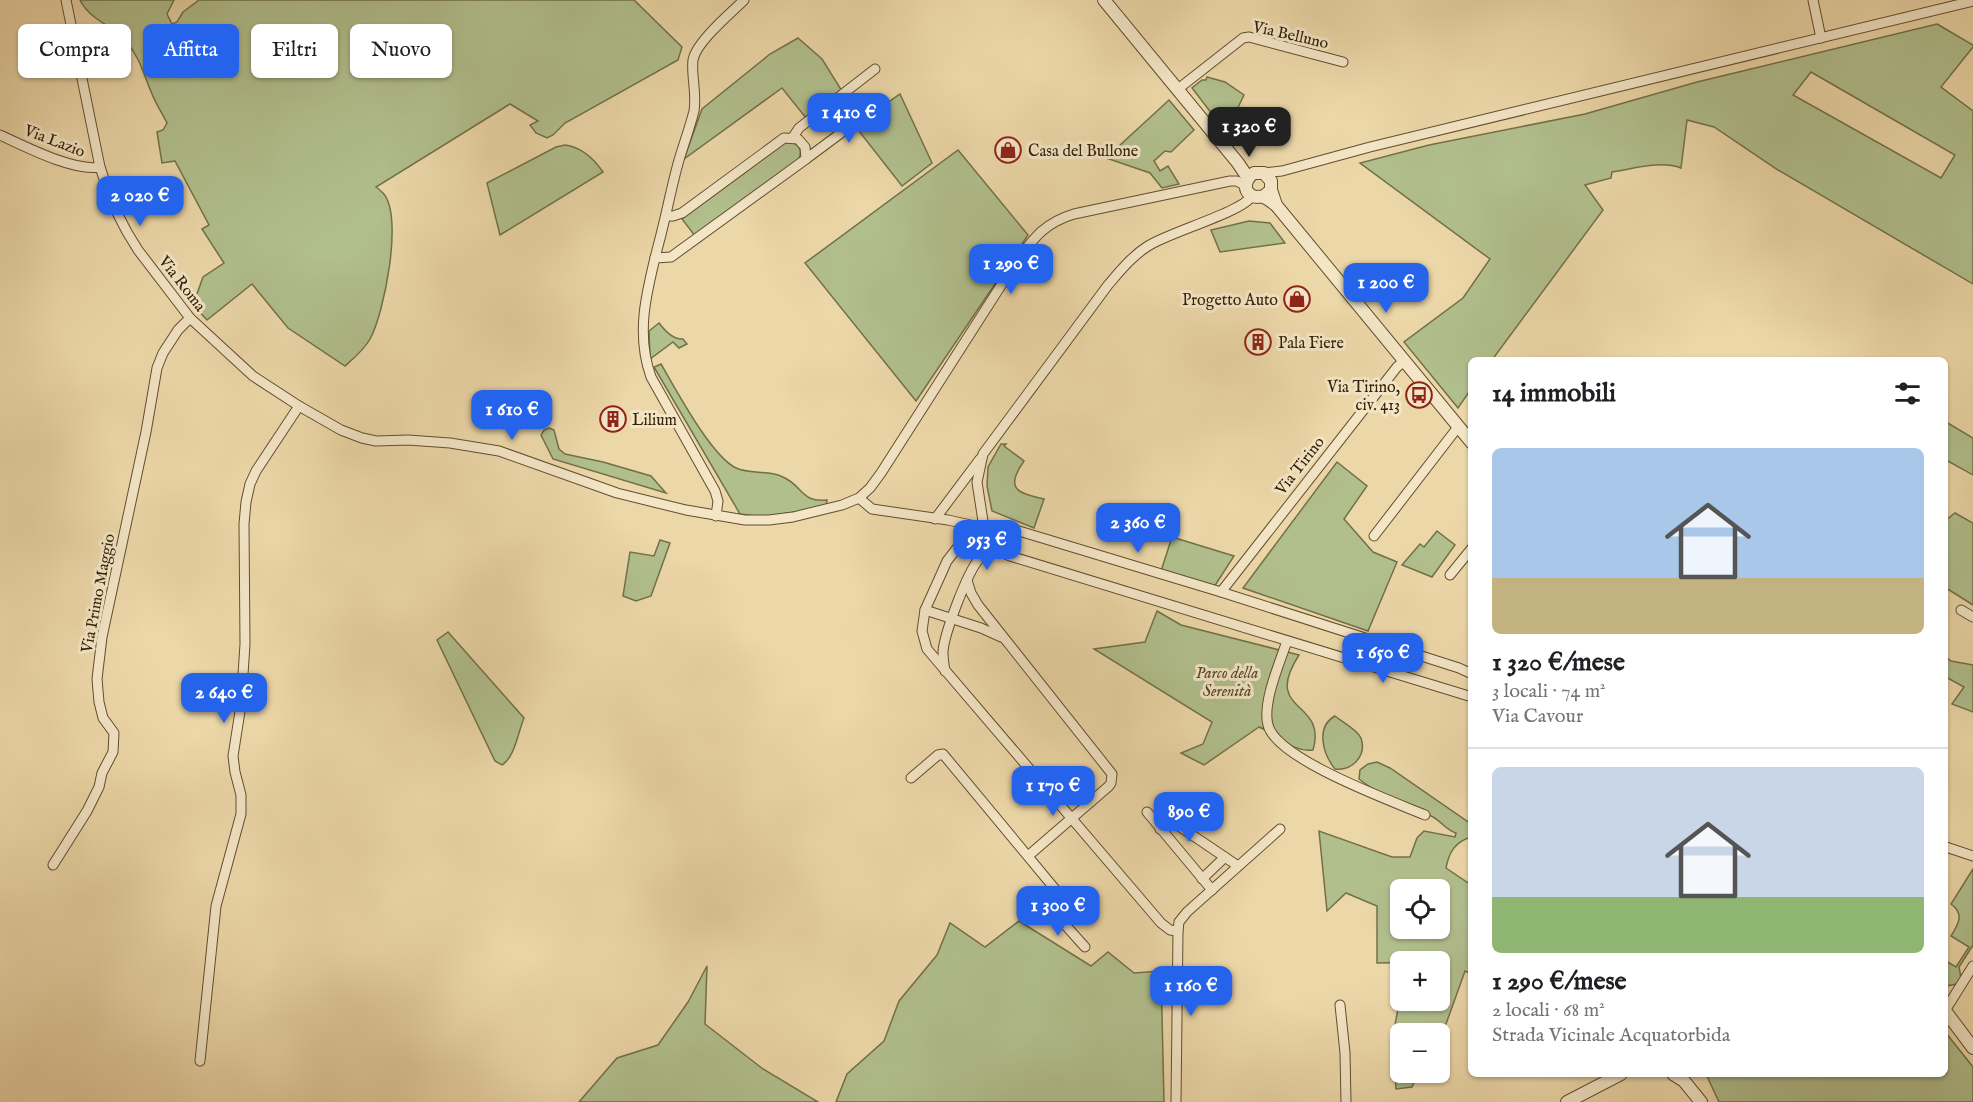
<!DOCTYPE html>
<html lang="it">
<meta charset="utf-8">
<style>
body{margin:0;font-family:"IM FELL English",serif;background:#f6f6f6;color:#202124;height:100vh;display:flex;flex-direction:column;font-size:22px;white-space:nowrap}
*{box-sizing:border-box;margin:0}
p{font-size:20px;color:#757577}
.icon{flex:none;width:33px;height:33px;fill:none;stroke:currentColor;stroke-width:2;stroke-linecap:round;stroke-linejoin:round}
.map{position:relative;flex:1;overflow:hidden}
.panel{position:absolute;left:1468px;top:357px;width:480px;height:720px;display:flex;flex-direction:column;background:#fff;border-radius:9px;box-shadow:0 2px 4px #0004}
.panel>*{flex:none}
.banner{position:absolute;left:18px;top:24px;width:570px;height:54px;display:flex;gap:12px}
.buttons{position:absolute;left:1390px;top:879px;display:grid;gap:12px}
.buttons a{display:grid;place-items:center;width:60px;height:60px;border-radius:9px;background:#fff;box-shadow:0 2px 4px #0004;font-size:30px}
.price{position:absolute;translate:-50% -51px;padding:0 14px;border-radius:12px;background:#2563eb;color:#fff;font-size:20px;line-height:39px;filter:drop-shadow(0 2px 3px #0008)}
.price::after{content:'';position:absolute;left:50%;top:36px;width:18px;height:14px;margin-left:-9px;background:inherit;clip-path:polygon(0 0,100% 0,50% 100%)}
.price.selected{background:#222;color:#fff}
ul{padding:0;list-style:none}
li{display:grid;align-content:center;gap:12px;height:318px;padding:0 24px}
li+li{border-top:2px solid #e0e0e0}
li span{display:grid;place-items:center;height:186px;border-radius:9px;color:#555}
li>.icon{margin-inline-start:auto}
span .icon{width:108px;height:108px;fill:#fffc;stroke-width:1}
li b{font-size:26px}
h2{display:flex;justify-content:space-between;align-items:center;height:72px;padding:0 24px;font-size:26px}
.tag{padding:0 21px;border-radius:9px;background:#fff;box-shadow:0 2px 4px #0004;font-size:21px;line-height:54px}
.tag.selected{background:#2563eb;color:#fff}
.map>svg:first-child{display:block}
.green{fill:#b1bf8d;stroke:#727049;stroke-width:1.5;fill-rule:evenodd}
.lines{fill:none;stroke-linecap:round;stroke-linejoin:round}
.minor-casing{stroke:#624e2e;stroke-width:11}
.tertiary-casing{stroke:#624e2e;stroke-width:14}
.minor{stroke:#f3e5c6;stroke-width:9}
.tertiary{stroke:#f3e5c6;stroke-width:12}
.labels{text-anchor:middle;stroke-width:6;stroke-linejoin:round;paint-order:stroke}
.street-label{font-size:16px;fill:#342105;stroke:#f3e5c6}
.poi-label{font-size:16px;fill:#342105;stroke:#f3e5c6;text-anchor:start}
.park-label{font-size:16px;font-style:italic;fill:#534827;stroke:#f3e5c6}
</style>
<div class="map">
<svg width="1973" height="1102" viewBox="0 0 1973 1102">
<rect width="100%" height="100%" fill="#ecd7a8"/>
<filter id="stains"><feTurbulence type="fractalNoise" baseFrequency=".00333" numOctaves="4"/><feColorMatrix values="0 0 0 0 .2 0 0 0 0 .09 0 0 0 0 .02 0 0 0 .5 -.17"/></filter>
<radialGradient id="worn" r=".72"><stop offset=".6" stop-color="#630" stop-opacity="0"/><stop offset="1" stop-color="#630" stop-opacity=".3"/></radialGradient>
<!-- green -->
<g class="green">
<path d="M80,0H174L167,14L172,24L177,22L183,12L199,0H634L682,47L678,60L565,123L553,135L547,138L536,133L530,125L538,121L510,104L376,187C379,189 381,191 383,193C404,215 384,314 370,339C364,350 354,358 345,366L288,328L252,284L207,320L193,305L203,277L224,263L202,229L209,225L175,161L162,163L157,132L163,130L167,123C162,113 156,104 152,94C143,73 141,59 125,40C111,25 89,19 80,0Z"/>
<path d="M1937,24L1973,45V47L1941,87L1973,111V284L1778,170L1714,127L1687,120L1681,168C1660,160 1633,169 1612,172L1611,178L1585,185L1603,210L1492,360H1472L1471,389L1458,408L1404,342L1463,298L1490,259L1360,163L1429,145L1585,114L1697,82ZM1811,72L1955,155L1941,178L1793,95Z"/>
<path d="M798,38L822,59L842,91L806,118L782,88L684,159L702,109L770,54Z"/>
<path d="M1207,77L1225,82L1244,95L1229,126L1219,123L1192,88L1202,80H1206Z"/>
<path d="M900,94L932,163L902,186L855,126Z"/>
<path d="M1169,100L1194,130L1171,152L1165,151L1154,161L1160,171L1168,166L1179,184L1162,188L1150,173L1106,158Z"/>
<path d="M787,141C798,143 804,149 798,161L695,236L682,219Z"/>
<path d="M565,145C581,147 594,159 603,172L500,235L487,183L556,147Z"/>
<path d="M958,150L1028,235L916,401L805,263Z"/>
<path d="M1249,221L1270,223L1285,243L1220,252L1211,230Z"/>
<path d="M659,323C665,331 673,340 683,339L687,344L679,348L673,342L650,359L649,331Z"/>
<path d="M661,364C675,388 711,456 736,468C751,475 769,469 785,478C803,487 802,503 827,500L826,507L764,517L740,514L654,367Z"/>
<path d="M1946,422L1973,438V475L1946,460Z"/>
<path d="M549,428L554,430L559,449L565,454L603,462L651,476L666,493L553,459L541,435L544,430Z"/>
<path d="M1001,444H1006L1004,446L1024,461C1005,488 1016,493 1044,499L1034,528L992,511L987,486L988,467Z"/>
<path d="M1337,462L1367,486L1344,519L1373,552L1397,562L1368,631L1243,588Z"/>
<path d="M1955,513L1973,523V605L1946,588V520Z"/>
<path d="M1437,531L1455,545L1432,577L1402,565L1420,544L1424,547Z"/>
<path d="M1172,537L1234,556L1214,587L1161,571Z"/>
<path d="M660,540L670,543L651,596L636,601L623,596L630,552L654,556Z"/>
<path d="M1157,611L1181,625L1299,655C1261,714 1328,699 1313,750C1293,753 1277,734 1259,727L1204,765L1181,753L1203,744L1212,722L1094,649L1145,642Z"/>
<path d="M448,632L524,718C518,732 515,757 502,765L495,761L437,640Z"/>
<path d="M1946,657L1951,661L1973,665V712L1952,704L1964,687L1946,677Z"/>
<path d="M1335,716C1342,722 1357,729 1361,738C1367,756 1352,771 1335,769C1323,754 1315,727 1335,716Z"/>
<path d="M1377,762L1390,768L1471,824V837C1455,842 1449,852 1446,868L1471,885V974L1465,971L1446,1024L1436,1029L1434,1033L1401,1034V1072L1418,1073L1412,1087L1396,1089L1393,1035L1401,993V1000H1440V962L1377,963V906L1346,893L1327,911L1319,831L1392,857H1410L1417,838L1424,831L1455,837L1456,833C1446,830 1442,822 1433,817C1408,803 1381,797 1359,779L1360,770L1368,764ZM1401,890H1440V928H1401Z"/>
<path d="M1973,869V945L1959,967L1961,978L1957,984L1946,986V961L1956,967L1969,947L1951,936C1958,925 1965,914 1951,904Z"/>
<path d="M1019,921L1091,966L1108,952L1134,973L1161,971L1164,1102H836L847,1074L884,1041L899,1001L937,955L950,923L985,947Z"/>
<path d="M707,966L705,1024L763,1069L818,1102H579L617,1058L658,1045L688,1002Z"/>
<path d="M1946,1033L1973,1067V1102H1719L1706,1074H1946Z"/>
</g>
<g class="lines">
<!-- minor casing -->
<g class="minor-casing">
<g id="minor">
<path d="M66,0L100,167L112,203L127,232L138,250L190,318L253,376L299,406L341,430L362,438L376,441L408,440L450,443L499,451L617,493L686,510L745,520H769L793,517L842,505L859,498L870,488L881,473L1016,262C1034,238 1044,223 1074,214L1230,181H1237L1246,186"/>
<path d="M1813,0L1821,38"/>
<path d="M1178,89L1243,38L1249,37L1343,62"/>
<path d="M0,135C24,146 74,172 100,167"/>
<path d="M793,137L799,128L875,69"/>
<path d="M806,159L876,107"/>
<path d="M1264,173L1282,171L1370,147L1973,1"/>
<path d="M1252,196C1242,212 1170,232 1148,246C1132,256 1120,271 1108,285L983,454L977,482L984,528L996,550L1010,556L1472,697"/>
<path d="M655,258L671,257L806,159L805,147L798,139L784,138L682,213L673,216H666"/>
<path d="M859,498L872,509L948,520L984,528L1019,531L1221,592L1459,668L1472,674"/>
<path d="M716,516L718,501L715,491L651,377C635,333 647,290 658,246C666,217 671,188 679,160C684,143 690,127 694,111C697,93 691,75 693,60C696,42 731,13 744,0"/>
<path d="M935,519L980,459"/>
<path d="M984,528L961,543L947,561L925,610L922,631L927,649L1161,923L1170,930L1178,931"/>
<path d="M1374,536L1458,427"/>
<path d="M1450,575L1472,548"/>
<path d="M967,580L971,593L978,605L1112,774L1111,783L1109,786L1028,856"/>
<path d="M1221,592L1397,367L1404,361"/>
<path d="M925,610L981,628L1001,637"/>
<path d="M1961,610L1973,617"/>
<path d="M1287,641C1280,662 1262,703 1268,725C1276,759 1392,801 1425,815"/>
<path d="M945,671C944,665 943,658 943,652C944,634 967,573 979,559C984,554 990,552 996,550"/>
<path d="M911,778L938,755L943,754L1055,889L1056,896L1050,908L1037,913L1025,908"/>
<path d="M1147,812L1212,890"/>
<path d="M1160,829L1170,820L1238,866"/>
<path d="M1946,847L1973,856"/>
<path d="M53,865L87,811L99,787L102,773L113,752L114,733L103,718L99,702L97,679L102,637L146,432L157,368L163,353L178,330L190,318"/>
<path d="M1202,879L1225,857"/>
<path d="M1050,908L1085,947"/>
<path d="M1340,1005L1345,1053L1346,1102"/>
<path d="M1946,1009L1973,966"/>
<path d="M200,1061L216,906L241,814V795L235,772L233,756L241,705L245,644L244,524L246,502L250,484L256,471L299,406"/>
<path d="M1176,1102L1178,931L1179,922L1187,912L1280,829"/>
</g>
</g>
<!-- tertiary casing -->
<g class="tertiary-casing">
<g id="tertiary">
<path d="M1104,0L1238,163L1248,178"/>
<path d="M1271,190L1276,205L1472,443"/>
<path d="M1263,197L1271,190V181L1264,173H1254C1246,178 1241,191 1253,196C1256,198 1260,196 1263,197C1267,198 1273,203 1276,205"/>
<path d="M1946,1012L1973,1048"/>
<path d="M1673,1074L1684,1081L1701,1102"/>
<path d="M1567,1102L1621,1074"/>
</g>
</g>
<!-- minor -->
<use href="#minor" class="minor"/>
<!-- tertiary -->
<use href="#tertiary" class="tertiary"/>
</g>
<!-- icons -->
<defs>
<g id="shop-ring" transform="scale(1.35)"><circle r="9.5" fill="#f3e5c6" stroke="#8f2418" stroke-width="1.5"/><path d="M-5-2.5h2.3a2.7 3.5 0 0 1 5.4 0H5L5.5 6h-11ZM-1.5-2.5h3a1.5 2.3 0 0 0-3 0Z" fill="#8f2418"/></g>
<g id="building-ring" transform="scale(1.35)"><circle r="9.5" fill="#f3e5c6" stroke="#8f2418" stroke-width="1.5"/><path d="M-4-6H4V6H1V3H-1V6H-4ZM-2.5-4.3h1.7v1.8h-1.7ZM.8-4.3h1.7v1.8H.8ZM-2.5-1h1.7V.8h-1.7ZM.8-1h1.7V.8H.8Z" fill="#8f2418"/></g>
<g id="bus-ring" transform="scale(1.35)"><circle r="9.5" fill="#f3e5c6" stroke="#8f2418" stroke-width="1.5"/><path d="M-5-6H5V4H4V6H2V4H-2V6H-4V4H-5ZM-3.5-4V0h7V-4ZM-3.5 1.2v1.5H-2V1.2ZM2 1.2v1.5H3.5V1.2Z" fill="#8f2418"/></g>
</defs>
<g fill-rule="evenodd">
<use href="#shop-ring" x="1008" y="150"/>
<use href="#shop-ring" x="1297" y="299"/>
<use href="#building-ring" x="1258" y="342"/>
<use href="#bus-ring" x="1419" y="395"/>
<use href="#building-ring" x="613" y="419"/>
</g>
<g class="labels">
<!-- street labels -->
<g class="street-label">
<text transform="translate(1291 34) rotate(13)" y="6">Via Belluno</text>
<text transform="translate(55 140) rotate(21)" y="6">Via Lazio</text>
<text transform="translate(183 283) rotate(52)" y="6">Via Roma</text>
<text transform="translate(1299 465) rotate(-52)" y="6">Via Tirino</text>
<text transform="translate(97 593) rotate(-79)" y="6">Via Primo Maggio</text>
</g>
<!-- poi labels -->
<g class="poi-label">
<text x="1028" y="156">Casa del Bullone</text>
<text x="1278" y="305" text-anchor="end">Progetto Auto</text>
<text x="1278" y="348">Pala Fiere</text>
<text x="1400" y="392" text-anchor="end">Via Tirino,<tspan x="1400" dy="18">civ. 413</tspan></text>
<text x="632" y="425">Lilium</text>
</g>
<!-- park labels -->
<g class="park-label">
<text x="1227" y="678">Parco della<tspan x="1227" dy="18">Serenità</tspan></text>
</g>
</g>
<rect width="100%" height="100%" filter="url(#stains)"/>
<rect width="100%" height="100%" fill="url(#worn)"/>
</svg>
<div class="buttons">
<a><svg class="icon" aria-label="locate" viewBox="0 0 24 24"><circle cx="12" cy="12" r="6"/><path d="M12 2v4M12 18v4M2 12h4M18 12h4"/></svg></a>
<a>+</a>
<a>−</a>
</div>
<b class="price" style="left:849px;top:144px">1 410 €</b>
<b class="price selected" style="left:1249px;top:158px">1 320 €</b>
<b class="price" style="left:140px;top:227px">2 020 €</b>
<b class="price" style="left:1011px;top:295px">1 290 €</b>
<b class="price" style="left:1386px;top:314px">1 200 €</b>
<b class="price" style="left:512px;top:441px">1 610 €</b>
<b class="price" style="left:1138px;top:554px">2 360 €</b>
<b class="price" style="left:987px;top:571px">953 €</b>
<b class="price" style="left:1383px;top:684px">1 650 €</b>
<b class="price" style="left:224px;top:724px">2 640 €</b>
<b class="price" style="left:1053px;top:817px">1 170 €</b>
<b class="price" style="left:1189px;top:843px">890 €</b>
<b class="price" style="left:1058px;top:937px">1 300 €</b>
<b class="price" style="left:1191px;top:1017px">1 160 €</b>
<div class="banner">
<a class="tag">Compra</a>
<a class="tag selected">Affitta</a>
<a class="tag">Filtri</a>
<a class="tag">Nuovo</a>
</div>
<section class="panel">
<h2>14 immobili<svg class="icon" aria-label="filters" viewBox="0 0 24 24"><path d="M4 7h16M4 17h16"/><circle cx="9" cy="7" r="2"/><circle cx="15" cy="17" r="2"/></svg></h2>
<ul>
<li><span style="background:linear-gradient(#a9c7e8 70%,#c2b280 0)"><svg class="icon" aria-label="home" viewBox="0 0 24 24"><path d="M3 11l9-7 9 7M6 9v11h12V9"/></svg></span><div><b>1 320 €/mese</b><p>3 locali · 74 m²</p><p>Via Cavour</p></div></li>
<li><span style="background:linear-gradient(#c9d6e8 70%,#8fb573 0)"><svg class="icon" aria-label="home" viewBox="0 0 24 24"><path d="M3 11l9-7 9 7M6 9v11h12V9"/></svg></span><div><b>1 290 €/mese</b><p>2 locali · 68 m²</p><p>Strada Vicinale Acquatorbida</p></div></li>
</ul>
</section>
</div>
